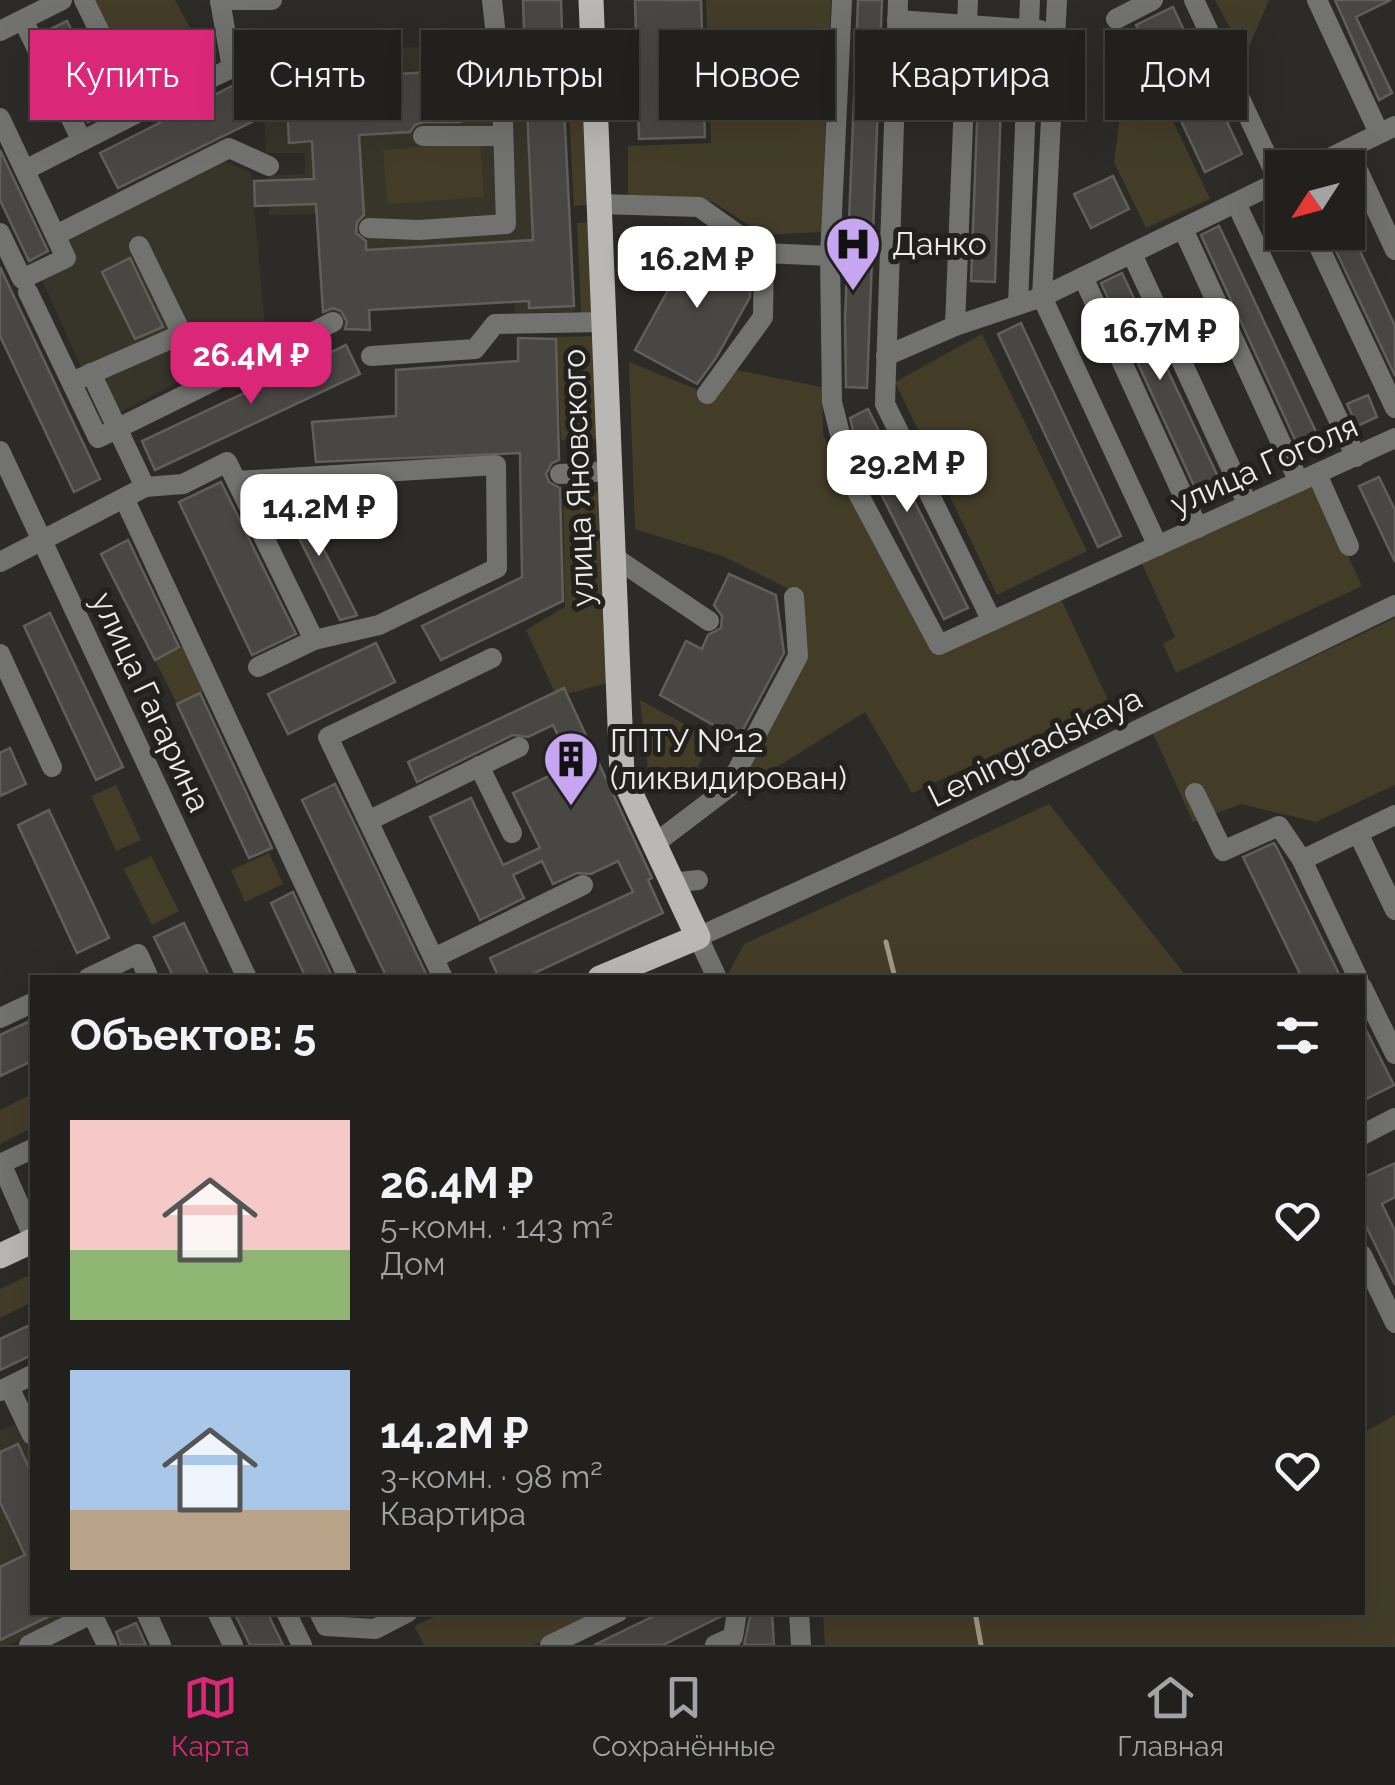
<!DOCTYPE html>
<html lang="ru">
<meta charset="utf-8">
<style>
body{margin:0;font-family:Raleway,sans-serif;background:#292826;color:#f1f3f6;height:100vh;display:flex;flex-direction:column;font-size:38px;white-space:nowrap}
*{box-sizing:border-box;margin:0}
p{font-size:32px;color:#a2a3a4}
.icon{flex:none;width:55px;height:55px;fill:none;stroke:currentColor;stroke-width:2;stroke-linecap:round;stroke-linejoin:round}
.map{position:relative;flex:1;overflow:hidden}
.sheet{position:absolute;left:30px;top:975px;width:1335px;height:640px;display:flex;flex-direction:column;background:#21201d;border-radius:0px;box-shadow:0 10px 40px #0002,0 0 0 2px #3e3e3b}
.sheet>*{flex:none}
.top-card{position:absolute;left:30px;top:30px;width:1335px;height:90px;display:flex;gap:20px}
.needle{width:65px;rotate:234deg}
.buttons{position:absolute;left:1265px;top:150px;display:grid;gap:20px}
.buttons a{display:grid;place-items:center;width:100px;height:100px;border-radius:0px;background:#21201d;box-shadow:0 10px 40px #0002,0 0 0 2px #3e3e3b;font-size:50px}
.price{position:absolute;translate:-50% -85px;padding:0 22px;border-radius:20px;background:#fff;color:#222;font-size:32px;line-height:65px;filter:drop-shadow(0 2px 5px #0008)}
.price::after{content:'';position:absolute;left:50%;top:60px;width:30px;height:22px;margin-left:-15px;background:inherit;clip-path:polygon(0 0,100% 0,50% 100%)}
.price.active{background:#db2777;color:#fff}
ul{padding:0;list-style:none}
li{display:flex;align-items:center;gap:30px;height:250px;padding:0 40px}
li span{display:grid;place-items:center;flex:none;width:280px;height:200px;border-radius:0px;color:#555}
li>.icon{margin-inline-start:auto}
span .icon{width:120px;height:120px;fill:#fffc;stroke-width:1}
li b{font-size:42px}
h2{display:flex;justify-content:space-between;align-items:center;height:120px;padding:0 40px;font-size:42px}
.chip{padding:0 35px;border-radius:0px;background:#21201d;box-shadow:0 10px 40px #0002,0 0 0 2px #3e3e3b;font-size:35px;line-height:90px}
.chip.active{background:#db2777;color:#fff}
.tab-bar{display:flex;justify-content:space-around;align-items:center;height:140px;border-top:2px solid #3e3e3b;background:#21201d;font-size:28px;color:#a2a3a4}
.tab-bar a{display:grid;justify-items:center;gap:5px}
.tab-bar .active{color:#db2777}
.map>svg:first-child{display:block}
.built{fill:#37342a}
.green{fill:#433d28}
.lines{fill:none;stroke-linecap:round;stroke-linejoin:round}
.stream{stroke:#9f9985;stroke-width:5}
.building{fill:#484743;stroke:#605f5b;stroke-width:2.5}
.minor{stroke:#727270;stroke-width:20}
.major{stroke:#bab8b4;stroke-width:25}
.labels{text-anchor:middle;stroke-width:10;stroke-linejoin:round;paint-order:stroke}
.poi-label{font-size:32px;fill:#edecea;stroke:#22211d;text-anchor:start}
.street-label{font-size:32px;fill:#edecea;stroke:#22211d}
</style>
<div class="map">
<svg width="1395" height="1645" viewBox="0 0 1395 1645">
<rect width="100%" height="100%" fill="#2c2b27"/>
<!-- built -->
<g class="built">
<path d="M488,47L492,115L564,113L575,312L514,313L515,302L384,309L369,304L365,328L324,329L318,214L269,215L268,175L305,174V153H266L261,48Z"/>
<path d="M222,160L251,173L266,336L105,420L42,280L67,238Z"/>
<path d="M32,1416V1612L79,1613L8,1645H0V1431Z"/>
</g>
<!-- green -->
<g class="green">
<path d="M78,0H175L210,65L131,107Z"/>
<path d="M706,0H831L821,232L764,235L713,202L628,198V146L711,143Z"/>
<path d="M1215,0H1269L1245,56Z"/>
<path d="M1131,33L1210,199L1146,228L1114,162Z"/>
<path d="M584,112L589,205L574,206L569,113Z"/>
<path d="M480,142L484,197L387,204L383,150Z"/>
<path d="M589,222L594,313H581L577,223Z"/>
<path d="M982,334L1087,551L997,595L895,382Z"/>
<path d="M595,336L600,439L561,440L556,337Z"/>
<path d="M629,362L706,393L726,368L822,387L823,435L935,655L1061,599L1109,702L912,793L865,712L745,787L758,746L804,663L795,592L725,557L635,529Z"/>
<path d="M1313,480L1362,586L1176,673L1163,644L1175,637L1140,559Z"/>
<path d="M604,492L610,682L557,697L526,630L565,607L563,493Z"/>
<path d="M1395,618V785L1316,822L1241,804L1193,822L1153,733Z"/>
<path d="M183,645L205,691L177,704L155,660Z"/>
<path d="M640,700L712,739L697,768L650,787Z"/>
<path d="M116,785L141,840L116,851L91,796Z"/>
<path d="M1049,804L1187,977H732L729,972L744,944Z"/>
<path d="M269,853L283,884L245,902L231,870Z"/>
<path d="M151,856L179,911L152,925L124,869Z"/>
<path d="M32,1094V1128L0,1144V1110Z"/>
<path d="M32,1274V1302L0,1318V1289Z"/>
<path d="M1395,1415V1645H825L823,1613L1362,1612L1363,1433Z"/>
<path d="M443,1613H601L534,1645H424L414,1626Z"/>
</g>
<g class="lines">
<!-- stream -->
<g class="stream">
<path d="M886,942L895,978"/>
<path d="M975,1612L981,1645"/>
</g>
</g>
<!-- building -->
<g class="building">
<path d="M523,0H561L563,59L525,61Z"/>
<path d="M635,0H701L705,137L639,139Z"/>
<path d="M858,0H882L867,388L846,387L845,319Z"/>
<path d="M1335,0H1391L1356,17L1392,93L1379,100Z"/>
<path d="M1173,7L1242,154L1205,172L1136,25Z"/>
<path d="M67,21L112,111L88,122L44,32Z"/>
<path d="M429,31L453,32L452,47H429Z"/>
<path d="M980,41L1003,42L995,282L971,281Z"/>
<path d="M461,70V122H423L415,125L410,132L359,135L364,215L357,222L356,233L366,241V250L533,240L527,107L564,106L574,306L529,308V301L369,310L370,330L345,329L347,322L341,311L333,308L323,312L316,204L255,206L254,181L314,179L312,141L289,143L286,81Z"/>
<path d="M252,76L270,113L118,188L100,153Z"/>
<path d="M0,150L48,251L29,261L0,200Z"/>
<path d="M1113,176L1129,209L1091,228L1074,194Z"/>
<path d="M1219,226L1317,434L1297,444L1201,235Z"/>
<path d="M694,232L744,259L732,280L750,290V297L716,358L697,384L635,350L688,254L683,252Z"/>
<path d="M1327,232H1351L1395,326V376Z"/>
<path d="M130,258L163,327L135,339L102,272Z"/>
<path d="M0,267L100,479L74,492L0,336Z"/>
<path d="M1122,273L1219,479L1196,490L1101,283Z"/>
<path d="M1021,323L1121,536L1098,547L998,334Z"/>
<path d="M518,338L556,339L559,460L552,463L546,474L549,482L560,488L563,601L441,660L422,626L522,577L520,453L316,462L312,422L396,416V370L518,361Z"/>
<path d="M346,345L360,374L155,470L142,441Z"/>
<path d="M1368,395L1377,417L1357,426L1347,404Z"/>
<path d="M868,409L968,608L944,619L857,446L850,418Z"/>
<path d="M1379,477L1395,510V562L1359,486Z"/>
<path d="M221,482L296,634L252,655L179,502Z"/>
<path d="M296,495L357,615L355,616L340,620L281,502Z"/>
<path d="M128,540L179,647L155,660L101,554Z"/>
<path d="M729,574L776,595L784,653L738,739L660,695L686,641L702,649L708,635L721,628L722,616L714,605Z"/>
<path d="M50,613L123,767L96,780L24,626Z"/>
<path d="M376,643L395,682L288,734L268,694Z"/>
<path d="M564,688L652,878L648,880L663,913L524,978H499L490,958L633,892L618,861L591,874L577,873L553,884L542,861L513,875L524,898L480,920L430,817L471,798L503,865L540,848L513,793L572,765L553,725L528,737L513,735L417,782L408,762Z"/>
<path d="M200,693L272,848L249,858L177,704Z"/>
<path d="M10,748L26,784L0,796V753Z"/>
<path d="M335,784L356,827L428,978H387L302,800Z"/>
<path d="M49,810L109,938L77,953L18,825Z"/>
<path d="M1274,843L1277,848L1341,978H1302L1243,857Z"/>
<path d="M293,892L333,978H306L271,903Z"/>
<path d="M184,923L210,978H174L154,937Z"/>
<path d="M32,1020V1061L0,1076V1035Z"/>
<path d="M1362,1022L1394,1085L1362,1101Z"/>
<path d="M1395,1163V1197L1382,1204L1395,1231V1285L1362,1218V1178Z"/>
<path d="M32,1324V1355L0,1370V1339Z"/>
<path d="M18,1444L32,1474V1612H58L0,1640V1567L25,1555L0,1502V1452Z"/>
<path d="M234,1612H267L283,1645H250Z"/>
<path d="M662,1612H723L722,1616L663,1645H594Z"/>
<path d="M751,1612H772L774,1645H744Z"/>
<path d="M136,1623L146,1645H121L116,1632Z"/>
</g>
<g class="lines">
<!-- minor -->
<g class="minor">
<path d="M220,0H272"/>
<path d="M842,0L830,256L832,402L852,482L939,645L1395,438"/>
<path d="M898,0L885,404L992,621"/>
<path d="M1057,0L1042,297L1158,546"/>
<path d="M1194,0L1279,182"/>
<path d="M1317,0L1379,133"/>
<path d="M1116,19L1153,0"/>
<path d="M23,20L82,141"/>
<path d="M897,20L1040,30"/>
<path d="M0,31L62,0"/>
<path d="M502,91L595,85"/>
<path d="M139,112L232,68L220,1"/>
<path d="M0,118L66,258L22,279L0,233"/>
<path d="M423,136H503"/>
<path d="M1348,149L1395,250"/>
<path d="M1309,168L1395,126"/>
<path d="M25,170L139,112L84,0"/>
<path d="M1236,203L1356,457"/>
<path d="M600,204L699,207L764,253L830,256"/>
<path d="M369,228L419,230L506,224L502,91L492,0"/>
<path d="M1183,229L1299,482"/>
<path d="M1312,232L1395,408"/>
<path d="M56,235L229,148L269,166"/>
<path d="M1132,254L1248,505"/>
<path d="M1083,277L1198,528"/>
<path d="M28,292L98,438L333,322"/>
<path d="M1018,305L1030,0"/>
<path d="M955,326L968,0"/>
<path d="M371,356L475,349L495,324L604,322"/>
<path d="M886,356L955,326L1042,297L1282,180"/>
<path d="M81,378L182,334L139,246"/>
<path d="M707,394L763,317L764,253"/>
<path d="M0,451L247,978"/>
<path d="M560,474L610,471"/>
<path d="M1317,474L1349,546"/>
<path d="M237,481L496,465L497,568L379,625L314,640L258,667"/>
<path d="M145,487L183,484L227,462L314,640"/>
<path d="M124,498L348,978"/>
<path d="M614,557L709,621"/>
<path d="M0,562L145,487L91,373"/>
<path d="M0,654L52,767"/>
<path d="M479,766L512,833"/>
<path d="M1195,793L1223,851L1279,826L1302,860L1358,978"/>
<path d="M368,821L328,737L492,658"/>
<path d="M1358,833L1395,910"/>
<path d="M653,845L728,788L798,656L794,597"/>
<path d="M1302,860L1395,815"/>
<path d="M671,883L698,880"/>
<path d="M434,958L583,885"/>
<path d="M88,978L138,954L149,978"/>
<path d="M443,978L368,821L519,747"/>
<path d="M717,978L698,937L907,842L1395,605"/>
<path d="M1362,987L1395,1054"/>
<path d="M0,1018L32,1003"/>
<path d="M1362,1135L1395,1118"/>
<path d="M1,1163L32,1234"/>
<path d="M0,1164L32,1149"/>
<path d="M1362,1255L1395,1323"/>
<path d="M9,1387L32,1435"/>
<path d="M0,1391L32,1375"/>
<path d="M146,1612L161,1645"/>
<path d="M217,1612L233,1645"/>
<path d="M286,1612L302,1645"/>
<path d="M319,1612L326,1626L375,1629L408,1612"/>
<path d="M799,1612L801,1645"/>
<path d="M92,1614L107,1645"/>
<path d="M29,1645L95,1612"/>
<path d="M550,1645L618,1612"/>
<path d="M715,1645L733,1637L737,1612"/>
</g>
<!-- major -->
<g class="major">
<path d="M591,0L622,775L698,937L600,978"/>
<path d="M0,1256L32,1241"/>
</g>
</g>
<!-- icons -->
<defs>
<g id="hospital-pin" transform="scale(2.875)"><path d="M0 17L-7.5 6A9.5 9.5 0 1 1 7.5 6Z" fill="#c6a6f0" stroke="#22211d"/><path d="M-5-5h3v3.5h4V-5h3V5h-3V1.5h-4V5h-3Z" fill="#111"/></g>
<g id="building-pin" transform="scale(2.875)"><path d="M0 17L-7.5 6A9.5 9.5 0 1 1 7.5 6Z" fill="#c6a6f0" stroke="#22211d"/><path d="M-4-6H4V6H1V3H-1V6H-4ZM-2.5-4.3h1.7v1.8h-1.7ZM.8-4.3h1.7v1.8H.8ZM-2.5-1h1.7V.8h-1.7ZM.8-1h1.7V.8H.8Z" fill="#111"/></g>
</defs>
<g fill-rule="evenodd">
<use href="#hospital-pin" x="853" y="244"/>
<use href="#building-pin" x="571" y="759"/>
</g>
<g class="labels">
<!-- poi labels -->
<g class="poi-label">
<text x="892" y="255">Данко</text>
<text x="610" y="752">ГПТУ №12<tspan x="610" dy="37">(ликвидирован)</tspan></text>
</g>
<!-- street labels -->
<g class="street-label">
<text transform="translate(1264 465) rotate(-24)" y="11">улица Гоголя</text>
<text transform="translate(578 478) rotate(-92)" y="11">улица Яновского</text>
<text transform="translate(151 702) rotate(65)" y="11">улица Гагарина</text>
<text transform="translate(1035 747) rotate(-26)" y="11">Leningradskaya</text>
</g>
</g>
</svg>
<div class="buttons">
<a><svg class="needle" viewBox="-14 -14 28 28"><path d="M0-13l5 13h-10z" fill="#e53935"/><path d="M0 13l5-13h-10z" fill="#a2a3a4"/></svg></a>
</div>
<b class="price" style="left:697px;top:311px">16.2M ₽</b>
<b class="price" style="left:1160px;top:383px">16.7M ₽</b>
<b class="price active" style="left:251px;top:407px">26.4M ₽</b>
<b class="price" style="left:907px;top:515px">29.2M ₽</b>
<b class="price" style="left:319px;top:559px">14.2M ₽</b>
<div class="top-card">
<a class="chip active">Купить</a>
<a class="chip">Снять</a>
<a class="chip">Фильтры</a>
<a class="chip">Новое</a>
<a class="chip">Квартира</a>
<a class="chip">Дом</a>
</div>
<section class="sheet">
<h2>Объектов: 5<svg class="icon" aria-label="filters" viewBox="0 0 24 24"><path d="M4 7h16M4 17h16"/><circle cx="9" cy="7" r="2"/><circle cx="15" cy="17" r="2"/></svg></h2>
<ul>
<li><span style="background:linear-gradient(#f6c9c9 65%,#8fb573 0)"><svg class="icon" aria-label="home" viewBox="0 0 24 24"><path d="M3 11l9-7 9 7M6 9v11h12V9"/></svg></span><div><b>26.4M ₽</b><p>5-комн. · 143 m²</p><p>Дом</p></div><svg class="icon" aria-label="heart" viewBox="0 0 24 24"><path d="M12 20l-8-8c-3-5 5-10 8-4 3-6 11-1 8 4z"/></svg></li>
<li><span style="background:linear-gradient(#a9c7e8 70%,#b9a48a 0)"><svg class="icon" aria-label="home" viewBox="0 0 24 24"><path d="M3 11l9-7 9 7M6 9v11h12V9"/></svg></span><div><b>14.2M ₽</b><p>3-комн. · 98 m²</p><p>Квартира</p></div><svg class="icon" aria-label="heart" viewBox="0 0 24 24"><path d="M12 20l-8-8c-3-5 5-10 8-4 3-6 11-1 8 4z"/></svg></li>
</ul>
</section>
</div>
<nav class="tab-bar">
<a class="active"><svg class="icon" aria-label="map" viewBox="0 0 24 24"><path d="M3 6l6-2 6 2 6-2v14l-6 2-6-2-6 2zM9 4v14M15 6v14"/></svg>Карта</a>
<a><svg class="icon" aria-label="saved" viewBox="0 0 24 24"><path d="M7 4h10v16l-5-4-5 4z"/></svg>Сохранённые</a>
<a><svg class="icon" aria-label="home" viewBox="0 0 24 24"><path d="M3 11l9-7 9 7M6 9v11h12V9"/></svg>Главная</a>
</nav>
